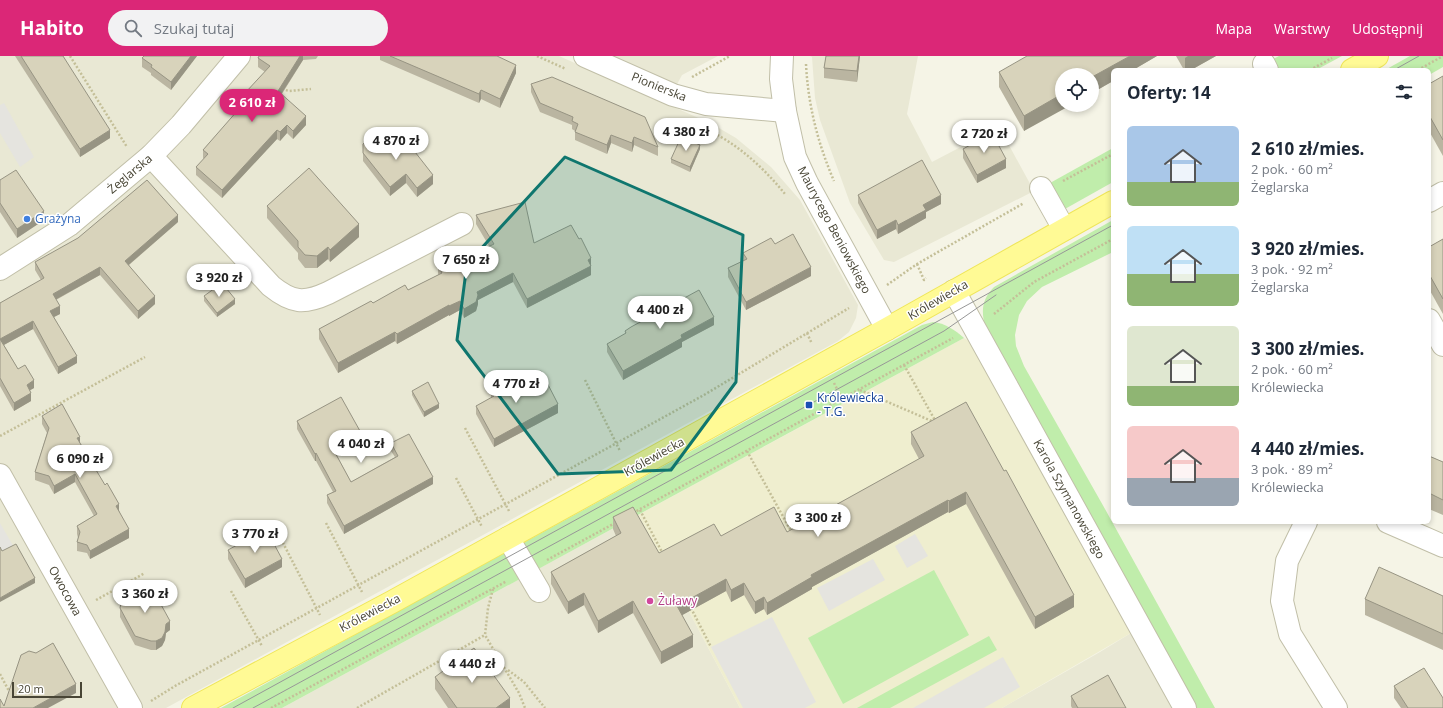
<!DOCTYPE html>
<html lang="pl">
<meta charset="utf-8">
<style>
body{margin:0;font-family:"Open Sans",sans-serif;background:#f2f2f3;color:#1f2937;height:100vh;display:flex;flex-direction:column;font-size:15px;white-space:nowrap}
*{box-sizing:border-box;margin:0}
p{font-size:13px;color:#747a83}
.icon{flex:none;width:22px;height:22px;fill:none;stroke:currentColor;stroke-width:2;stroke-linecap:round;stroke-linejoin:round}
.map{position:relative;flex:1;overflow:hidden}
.details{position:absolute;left:1111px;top:12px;width:320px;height:456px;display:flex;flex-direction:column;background:#fff;border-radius:6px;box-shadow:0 2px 6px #0003}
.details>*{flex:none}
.fabs{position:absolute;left:1055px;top:12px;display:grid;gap:8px}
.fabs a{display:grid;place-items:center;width:44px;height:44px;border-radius:50%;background:#fff;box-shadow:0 2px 6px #0003;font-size:20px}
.scale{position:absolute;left:12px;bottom:10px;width:70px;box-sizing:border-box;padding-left:4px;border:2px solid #484535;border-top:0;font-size:11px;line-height:14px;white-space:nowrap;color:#484535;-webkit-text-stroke:3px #fff;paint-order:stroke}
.price{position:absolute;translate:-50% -34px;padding:0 9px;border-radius:14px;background:#fff;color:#222;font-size:13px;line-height:26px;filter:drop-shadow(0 1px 2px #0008)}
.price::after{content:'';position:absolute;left:50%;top:24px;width:12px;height:9px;margin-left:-6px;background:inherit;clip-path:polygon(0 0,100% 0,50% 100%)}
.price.active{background:#db2777;color:#fff}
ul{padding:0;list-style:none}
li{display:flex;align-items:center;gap:12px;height:100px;padding:0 16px}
li span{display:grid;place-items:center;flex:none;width:112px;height:80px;border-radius:6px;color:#555}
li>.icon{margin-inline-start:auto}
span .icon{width:48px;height:48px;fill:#fffc;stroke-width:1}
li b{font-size:17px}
h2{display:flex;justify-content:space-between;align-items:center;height:48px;padding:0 16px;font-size:17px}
header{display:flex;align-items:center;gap:24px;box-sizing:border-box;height:56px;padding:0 20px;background:#db2777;color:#fff}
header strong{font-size:19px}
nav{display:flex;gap:22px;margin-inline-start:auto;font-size:14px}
.search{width:280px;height:36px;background:#f2f2f3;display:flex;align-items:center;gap:10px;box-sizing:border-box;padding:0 14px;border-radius:22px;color:#747a83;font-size:15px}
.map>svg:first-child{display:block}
.residential{fill:#e9e8d4}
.education{fill:#efeecf}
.green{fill:#c0edab}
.parking{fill:#e5e4df}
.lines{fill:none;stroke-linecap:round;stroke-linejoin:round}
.minor-casing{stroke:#c1bfa8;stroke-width:24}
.major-casing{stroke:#efe65a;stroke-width:24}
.path{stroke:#c4bf98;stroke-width:2.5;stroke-dasharray:2 2;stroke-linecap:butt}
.minor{stroke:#fff;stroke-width:22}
.major{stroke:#fffa95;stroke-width:22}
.tram{stroke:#979797;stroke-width:1}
.wall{fill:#bab5a1}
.shaded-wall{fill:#979483}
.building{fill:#d8d3bb;stroke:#979483}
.marked{fill:#0f766e;fill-opacity:0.2;stroke:#0f766e;stroke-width:3;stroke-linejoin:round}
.shop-dot{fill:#3f7fe0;stroke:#fff;stroke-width:1.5}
.transit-dot{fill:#1a4fb4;stroke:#fff;stroke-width:1.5}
.hotel-dot{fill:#d1479c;stroke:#fff;stroke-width:1.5}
.labels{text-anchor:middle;stroke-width:3;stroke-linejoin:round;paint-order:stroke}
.street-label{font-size:12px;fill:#484535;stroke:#fff}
.shop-label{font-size:12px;fill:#366cbe;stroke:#fff;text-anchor:start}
.transit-label{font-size:12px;fill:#164399;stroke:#fff;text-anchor:start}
.hotel-label{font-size:12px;fill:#b23c85;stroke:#fff;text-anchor:start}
</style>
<header>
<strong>Habito</strong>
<div class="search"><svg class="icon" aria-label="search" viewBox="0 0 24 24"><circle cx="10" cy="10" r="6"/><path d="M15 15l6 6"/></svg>Szukaj tutaj</div>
<nav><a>Mapa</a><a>Warstwy</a><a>Udostępnij</a></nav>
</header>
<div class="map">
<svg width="1443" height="652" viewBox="0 0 1443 652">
<rect width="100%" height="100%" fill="#f5f4e6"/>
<!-- residential -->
<g class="residential">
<path d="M0,0H559L712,68L736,82L771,111L800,144L811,164L858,249L856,262L849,276L838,285L166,652H0Z"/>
<path d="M601,0H718L682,19L675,32Z"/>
<path d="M810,0H918L907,58L932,106L999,71L1034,135L894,206L884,204L850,147L820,64L815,42L812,1Z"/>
<path d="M638,459L740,652H282L516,525Z"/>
<path d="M1131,577L1172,652H1002L1100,596Z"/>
</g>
<!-- education -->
<path class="education" d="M964,282L969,285L983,309L1131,577L1002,652H740L638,459Z"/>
<!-- green -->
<g class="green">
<path d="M1279,0H1342L1316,14H1253Z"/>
<path d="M1410,0H1443V11L1429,19V14H1385Z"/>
<path d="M1113,92V126L1056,158L1041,132Z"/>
<path d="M1113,164V196L1042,231L1027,245L1019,259L1015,279L1016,290L1024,310L1105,453L1215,652H1197L985,270C981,254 982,243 994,231Z"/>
<path d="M933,266C945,267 955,274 964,282L282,652H221L922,269Z"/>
<path d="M934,514L969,579L843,648L808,582Z"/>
<path d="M989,580L997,594L890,652H857Z"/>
</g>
<!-- parking -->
<g class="parking">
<path d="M4,47L34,101L20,111L0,77V49Z"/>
<path d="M0,467L15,493L0,495Z"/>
<path d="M915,478L928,500L907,512L895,490Z"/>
<path d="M873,503L885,524L829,555L817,532Z"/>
<path d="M772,561L816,646L805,652H743L711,591Z"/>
<path d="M1003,601L1020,631L984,652H913Z"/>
</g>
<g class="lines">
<!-- minor casing -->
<g class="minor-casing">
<g id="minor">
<path d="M585,0L673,39L706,48L785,55"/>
<path d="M782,0L781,23L785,55L795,101L807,127L887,273"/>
<path d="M1264,8L1267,14"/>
<path d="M151,100L271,230C292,247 304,248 328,237L462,168"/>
<path d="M1041,132L1064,173"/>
<path d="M1429,145L1443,137"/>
<path d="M0,213L69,169L151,100L181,69L239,0"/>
<path d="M954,235L1185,652"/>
<path d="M1429,264L1443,289"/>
<path d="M0,419L131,652"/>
<path d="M1306,466L1287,505L1282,545L1290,578L1336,652"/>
<path d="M1388,466L1443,490"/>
<path d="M508,482L539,535"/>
</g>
</g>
<!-- major casing -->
<g class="major-casing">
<g id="major">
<path d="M1352,14L1377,0"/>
<path d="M193,652L392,546L887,273L1113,146"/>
</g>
</g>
<!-- path -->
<g class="path">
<path d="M70,0L127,91"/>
<path d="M537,0L566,13"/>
<path d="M806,8C808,49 818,88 834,125"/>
<path d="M1310,14L1332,2"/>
<path d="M1418,14L1443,0"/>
<path d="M692,21L730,0"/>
<path d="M282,33L289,35L311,33"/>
<path d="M703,72C736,86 763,111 785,138"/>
<path d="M1063,125L1113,98"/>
<path d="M917,208L924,224L926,222"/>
<path d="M887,229L917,208L1024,147"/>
<path d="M994,258L1034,226L1113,183"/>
<path d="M807,277L812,288"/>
<path d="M904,309L936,366"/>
<path d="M585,324L620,395"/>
<path d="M834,327L842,343"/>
<path d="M860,334L934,366"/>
<path d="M465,372L509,455"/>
<path d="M0,380L145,301"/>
<path d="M747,395L791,475"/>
<path d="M456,422L482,471"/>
<path d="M640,454L663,498"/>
<path d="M633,457L953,282"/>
<path d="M326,467L362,536"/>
<path d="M281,483L320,559"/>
<path d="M547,504L615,467"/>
<path d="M493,533L488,552L485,579L519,637L525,652"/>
<path d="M231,535L262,590"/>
<path d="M96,544L145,517"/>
<path d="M691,552L711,591"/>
<path d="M508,614L524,626L545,652"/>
<path d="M0,618L10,637"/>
<path d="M151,645L175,630L704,339L849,252"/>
<path d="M271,652L507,525"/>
<path d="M357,652L485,579"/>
</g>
<!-- minor -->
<use href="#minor" class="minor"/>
<!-- major -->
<use href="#major" class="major"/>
<!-- tram -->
<g class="tram">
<path d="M1394,14L1419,0"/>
<path d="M233,652L1113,169"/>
<path d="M253,652L944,275L996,239"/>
</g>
</g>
<!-- wall -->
<g class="wall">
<path d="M15,0H63L110,82L80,101Z"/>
<path d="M197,0L171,34L151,19V17L142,11V2Z"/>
<path d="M259,0H318L316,3L303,4L282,38L306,69L293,83L287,77L280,85L277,83L222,142L196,119V111L204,103L203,102V94L234,59L233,50L265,16L258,11V2Z"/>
<path d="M380,0H497L516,17L500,52L481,43L479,47L380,4Z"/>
<path d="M826,0H860L857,26L824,22V12Z"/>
<path d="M1157,0L1133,14H1113V25L1092,37V19L1024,75L999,31V16Z"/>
<path d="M1176,0H1216L1191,14H1184Z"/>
<path d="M1443,20V100L1429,75V28Z"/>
<path d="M531,28L658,91V100L634,89L632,96L611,87L607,98L575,84V75L572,73V69L540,56L531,36Z"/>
<path d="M400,93L433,128L417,141L406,127L390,140L363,105V97Z"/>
<path d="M700,93L690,116L671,107V103Z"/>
<path d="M963,93L1006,112L977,127L963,102Z"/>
<path d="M0,124L44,164L17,182L0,156Z"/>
<path d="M858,139L941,148L926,156V162L898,178L896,173L877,183L858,147Z"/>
<path d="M267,150L359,181L330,206L328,203L317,212H305L298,203V197L267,162Z"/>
<path d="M476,159L534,187L591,211V219L527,252L513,226L478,244V248L476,255L464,262L460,254L449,260V259L397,288L395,285L338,317L319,283V273L373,247L408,234L438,219V210L461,204L489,190L476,168Z"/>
<path d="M178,166L129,209L155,248L138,263L100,219L56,244L60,258L54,261L77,307L58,318L33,273L4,289L18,313L34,332L30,334L31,345L14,355L0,330V247L41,224L35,214V206Z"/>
<path d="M1443,183V258L1429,233V191Z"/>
<path d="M775,188L811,220L746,254L728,221V212L743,205V197Z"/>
<path d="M204,240L235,248L217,261L204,245Z"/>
<path d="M714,269L682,286V291L623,324L607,296V288L625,278V275Z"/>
<path d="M522,325L558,357L494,391L476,358V350L491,342V334Z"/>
<path d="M412,335L439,352L424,361L412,339Z"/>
<path d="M42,360L80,388L119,454L129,482L90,503L87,497L77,495V486L78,482L77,478V470L94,460L75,426L54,438L49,429L35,424V416L47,377L42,368Z"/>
<path d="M297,365L360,382L335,396L351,426L395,401L391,395V387L433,428L344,478L327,447V439L333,436L316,405H315L297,373Z"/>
<path d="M911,376L1074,551L1035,573L966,448L949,457L948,456L812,531V533L767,559L764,553L755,558L744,539L731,546L726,535L682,559L693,591L661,608L633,557L598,577L584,549L568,558L551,528V516L616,480L613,473V461L659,497L721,480L787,476L919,403L911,388Z"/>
<path d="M1429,400L1443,406V459L1429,453Z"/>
<path d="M228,494L282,511L245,532L228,503Z"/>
<path d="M1443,540V594L1365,559V543Z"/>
<path d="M120,552L170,574L166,577L165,584L162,590L156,594H151L135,589L120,561Z"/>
<path d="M435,621L510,652H448L435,633Z"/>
<path d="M1394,630L1443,652H1401L1394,642Z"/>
<path d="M1071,640L1126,652H1072L1071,650Z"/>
</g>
<!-- shaded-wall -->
<g class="shaded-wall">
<path d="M191,0H197L171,34V26Z"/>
<path d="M300,0H303V4L278,43V35Z"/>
<path d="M859,0H860L857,26V15Z"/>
<path d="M1130,0H1157L1133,14H1113V25L1092,37V21Z"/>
<path d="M1188,0H1216L1191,14H1185V2Z"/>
<path d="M516,9V17L500,52V43Z"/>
<path d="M481,34V43L479,47V38Z"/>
<path d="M1062,38V49H1071L1024,75V60Z"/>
<path d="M306,60V69L293,83V75Z"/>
<path d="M287,69V77L280,85V76Z"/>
<path d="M110,74V82L80,101V93Z"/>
<path d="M277,74V83L222,142V134Z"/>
<path d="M611,79V87L607,98V89Z"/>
<path d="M634,81V89L632,96V87Z"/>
<path d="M700,89V93L690,116V111Z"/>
<path d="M1006,103V112L977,127V119Z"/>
<path d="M406,118V127L390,140V131Z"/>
<path d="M433,119V128L417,141V132Z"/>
<path d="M941,139V148L926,156V162L898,178V169L923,149Z"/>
<path d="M44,155V164L17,182V173Z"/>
<path d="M178,159V166L125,212V205Z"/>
<path d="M896,164V173L877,183V174Z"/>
<path d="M359,168V181L330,206V194Z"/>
<path d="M328,191V203L317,212V200Z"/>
<path d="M591,202V219L527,252V243Z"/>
<path d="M100,211V219L53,245V238Z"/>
<path d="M811,211V220L746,254V246Z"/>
<path d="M513,217V226L478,244V248L476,255L464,262V253L477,236Z"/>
<path d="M155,240V248L138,263V255Z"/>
<path d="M235,243V248L217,261V257Z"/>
<path d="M460,245V254L449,260V250Z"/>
<path d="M449,249V259L397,288V278Z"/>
<path d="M60,250V258L50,263V255Z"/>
<path d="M714,261V269L682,286V291L623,324V315L681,279Z"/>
<path d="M33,265V273L0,291V283Z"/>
<path d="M395,276V285L338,317V307Z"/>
<path d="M77,300V307L58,318V311Z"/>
<path d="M34,324V332L27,336V329Z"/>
<path d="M31,337V345L14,355V347Z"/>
<path d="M439,348V352L424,361V356Z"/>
<path d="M558,348V357L494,391V383Z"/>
<path d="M360,375V382L332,398V391Z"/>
<path d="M80,381V389L77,382Z"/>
<path d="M316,397V405H315V398Z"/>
<path d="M75,418V426L54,438V430Z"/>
<path d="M433,421V428L344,478V470Z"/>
<path d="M966,436V448L949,457V445Z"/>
<path d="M948,444V456L812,531V533L767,559V547L811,519Z"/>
<path d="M119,448V457L116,450Z"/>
<path d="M129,473V482L90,503V495Z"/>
<path d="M282,503V511L245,532V523Z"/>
<path d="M35,522V527L0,546V542Z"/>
<path d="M726,523V535L677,562V550Z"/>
<path d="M744,527V539L731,546V534Z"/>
<path d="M584,537V549L568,558V546Z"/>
<path d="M1074,539V551L1035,573V561Z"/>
<path d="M764,541V553L755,558V546Z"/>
<path d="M633,545V557L598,577V565Z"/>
<path d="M170,565V574L166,577L165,584L162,590L156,594V585L166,568Z"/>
<path d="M693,579V591L661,608V596Z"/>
<path d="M76,628V637L48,652H33Z"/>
<path d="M510,642V652H496Z"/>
</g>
<!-- building -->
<g class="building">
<path d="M21,0H63L110,74L80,93Z"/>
<path d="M144,0H191L171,26L151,11L152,9L142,2Z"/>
<path d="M259,0H300L278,35L306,60L293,75L287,69L280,76L277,74L222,134L196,111L208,98L203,94L238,54L233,50L270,10L258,2Z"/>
<path d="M390,0H497L516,9L500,43L481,34L479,38Z"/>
<path d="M826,0H859L857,15L824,12Z"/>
<path d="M1027,0H1130L1092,21V19H1062V38L1024,60L999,16Z"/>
<path d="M1443,20V84L1429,59V28Z"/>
<path d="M552,21L645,61L658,91L634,81L632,87L611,79L607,89L575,76L578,68L572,65L573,61L540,47L531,28Z"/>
<path d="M992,77L1006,103L977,119L963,93Z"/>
<path d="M390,79L400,93L408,87L433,119L417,132L406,118L390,131L363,97V88L370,82L383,84Z"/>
<path d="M681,81L700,89L690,111L671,103Z"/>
<path d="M922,104L941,139L923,149L926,154L898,169L896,164L877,174L858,139Z"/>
<path d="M309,112L359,168L330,194L328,191L317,200L305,199L298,191V185L267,150Z"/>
<path d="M16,114L44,155L17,173L0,147V124Z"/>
<path d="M147,124L178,159L125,205L155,240L138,255L100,211L53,238L60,250L50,255L77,300L58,311L33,265L0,283L18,313L25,309L34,324L27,329L31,337L14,347L0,322V247L44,222L35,206L78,182Z"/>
<path d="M525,146L534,187L571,169L579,183L581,182L591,202L588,204L591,210L527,243L513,217L477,236L478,239L476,246L464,253L460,245L449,250V249L397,278L395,276L338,307L319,273L371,245L373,247L405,229L408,234L442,217L438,210L458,199L461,204L494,188L476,159Z"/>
<path d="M793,178L811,211L746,246L728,212L747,203L743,197L771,182L775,188Z"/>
<path d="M1443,183V243L1429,218V191Z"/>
<path d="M222,227L235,243L217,257L204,240Z"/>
<path d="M699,234L714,261L681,279L682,282L623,315L607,288L626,277L625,275L631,271Z"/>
<path d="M541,315L558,348L494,383L476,350L494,340L491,334L519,319L522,325Z"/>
<path d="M428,326L439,348L424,356L412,335Z"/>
<path d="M341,341L360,375L332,391L351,426L398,400L391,387L409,378L433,421L344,470L327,439L336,435L316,397L315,398L297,365Z"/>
<path d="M966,346L1004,415L1006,414L1074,539L1035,561L966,436L949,445L948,444L811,519L812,521L767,547L764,541L755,546L744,527L731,534L726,523L677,550L693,579L661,596L633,545L598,565L584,537L568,546L551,516L621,477L613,461L633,451L659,497L714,468L721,480L774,451L787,476L924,400L911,376Z"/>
<path d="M62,348L80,381L77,382L105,429L107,427L119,448L116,450L129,473L90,495L87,489L77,486L80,476L77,470L97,458L75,418L54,430L49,420L35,416L49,372L42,360Z"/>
<path d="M1429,400L1443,406V444L1429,437Z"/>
<path d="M266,473L282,503L245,523L228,494Z"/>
<path d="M16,488L35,522L0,542V491L2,495Z"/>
<path d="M1379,511L1443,540V578L1365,543Z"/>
<path d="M142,530L153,534L170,565L166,568L165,576L162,582L156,585H151L135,580L120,552L122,541Z"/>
<path d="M53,587L76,628L33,652H0V643L4,650L21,599L29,595L36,597Z"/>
<path d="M474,592L510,642L496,652H457L435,621Z"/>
<path d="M1424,612L1443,642V652H1408L1394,630Z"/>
<path d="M1108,619L1126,652H1078L1071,640Z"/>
</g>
<!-- marked area -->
<path class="marked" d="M565,101L743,179L736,326L671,414L558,418L457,284L467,208Z"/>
<!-- markers -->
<circle class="shop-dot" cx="27" cy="163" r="4"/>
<rect class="transit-dot" x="805" y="345" width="8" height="8" rx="2"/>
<circle class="hotel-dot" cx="650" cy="545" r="4"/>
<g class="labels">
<!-- street labels -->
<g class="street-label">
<text transform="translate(659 31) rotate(22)" y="4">Pionierska</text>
<text transform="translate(130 118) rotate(-40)" y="4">Żeglarska</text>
<text transform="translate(834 174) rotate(62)" y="4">Maurycego Beniowskiego</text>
<text transform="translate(938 244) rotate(-30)" y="4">Królewiecka</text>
<text transform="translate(654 401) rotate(-29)" y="4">Królewiecka</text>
<text transform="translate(1069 443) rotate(61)" y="4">Karola Szymanowskiego</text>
<text transform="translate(65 535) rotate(61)" y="4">Owocowa</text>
<text transform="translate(370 557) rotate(-28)" y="4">Królewiecka</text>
</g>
<!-- shop labels -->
<g class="shop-label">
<text x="35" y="167">Grażyna</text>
</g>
<!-- transit labels -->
<g class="transit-label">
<text x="817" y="346">Królewiecka<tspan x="817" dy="14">- T.G.</tspan></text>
</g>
<!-- hotel labels -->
<g class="hotel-label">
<text x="658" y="549">Żuławy</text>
</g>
</g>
</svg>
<div class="fabs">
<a><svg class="icon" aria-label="locate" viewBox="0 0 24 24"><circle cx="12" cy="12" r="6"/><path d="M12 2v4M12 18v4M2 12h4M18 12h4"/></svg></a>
</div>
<div class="scale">20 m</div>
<b class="price active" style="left:252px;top:67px">2 610 zł</b>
<b class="price" style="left:686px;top:96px">4 380 zł</b>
<b class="price" style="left:984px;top:98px">2 720 zł</b>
<b class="price" style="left:396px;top:105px">4 870 zł</b>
<b class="price" style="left:466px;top:224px">7 650 zł</b>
<b class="price" style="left:219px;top:242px">3 920 zł</b>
<b class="price" style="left:660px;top:274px">4 400 zł</b>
<b class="price" style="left:516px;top:348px">4 770 zł</b>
<b class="price" style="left:361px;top:408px">4 040 zł</b>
<b class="price" style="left:80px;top:423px">6 090 zł</b>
<b class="price" style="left:818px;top:482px">3 300 zł</b>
<b class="price" style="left:255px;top:498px">3 770 zł</b>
<b class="price" style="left:145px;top:558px">3 360 zł</b>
<b class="price" style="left:472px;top:628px">4 440 zł</b>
<section class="details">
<h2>Oferty: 14<svg class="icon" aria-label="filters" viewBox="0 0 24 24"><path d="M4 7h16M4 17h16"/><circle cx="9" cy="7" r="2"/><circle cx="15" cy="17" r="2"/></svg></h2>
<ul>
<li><span style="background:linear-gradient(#a9c7e8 70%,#8fb573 0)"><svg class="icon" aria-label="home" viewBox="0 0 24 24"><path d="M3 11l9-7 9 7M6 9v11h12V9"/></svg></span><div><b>2 610 zł/mies.</b><p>2 pok. · 60 m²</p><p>Żeglarska</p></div></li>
<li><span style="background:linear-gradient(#bfe0f5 60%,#8fb573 0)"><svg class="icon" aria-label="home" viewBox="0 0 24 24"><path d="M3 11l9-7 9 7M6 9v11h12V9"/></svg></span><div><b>3 920 zł/mies.</b><p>3 pok. · 92 m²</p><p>Żeglarska</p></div></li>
<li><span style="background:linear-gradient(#dfe7d0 75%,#8fb573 0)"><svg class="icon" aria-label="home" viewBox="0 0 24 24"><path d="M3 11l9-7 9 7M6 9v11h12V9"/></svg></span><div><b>3 300 zł/mies.</b><p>2 pok. · 60 m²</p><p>Królewiecka</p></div></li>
<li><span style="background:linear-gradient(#f6c9c9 65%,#9aa5b1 0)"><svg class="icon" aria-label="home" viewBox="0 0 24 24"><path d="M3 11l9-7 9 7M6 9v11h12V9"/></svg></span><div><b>4 440 zł/mies.</b><p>3 pok. · 89 m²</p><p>Królewiecka</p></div></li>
</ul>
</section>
</div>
